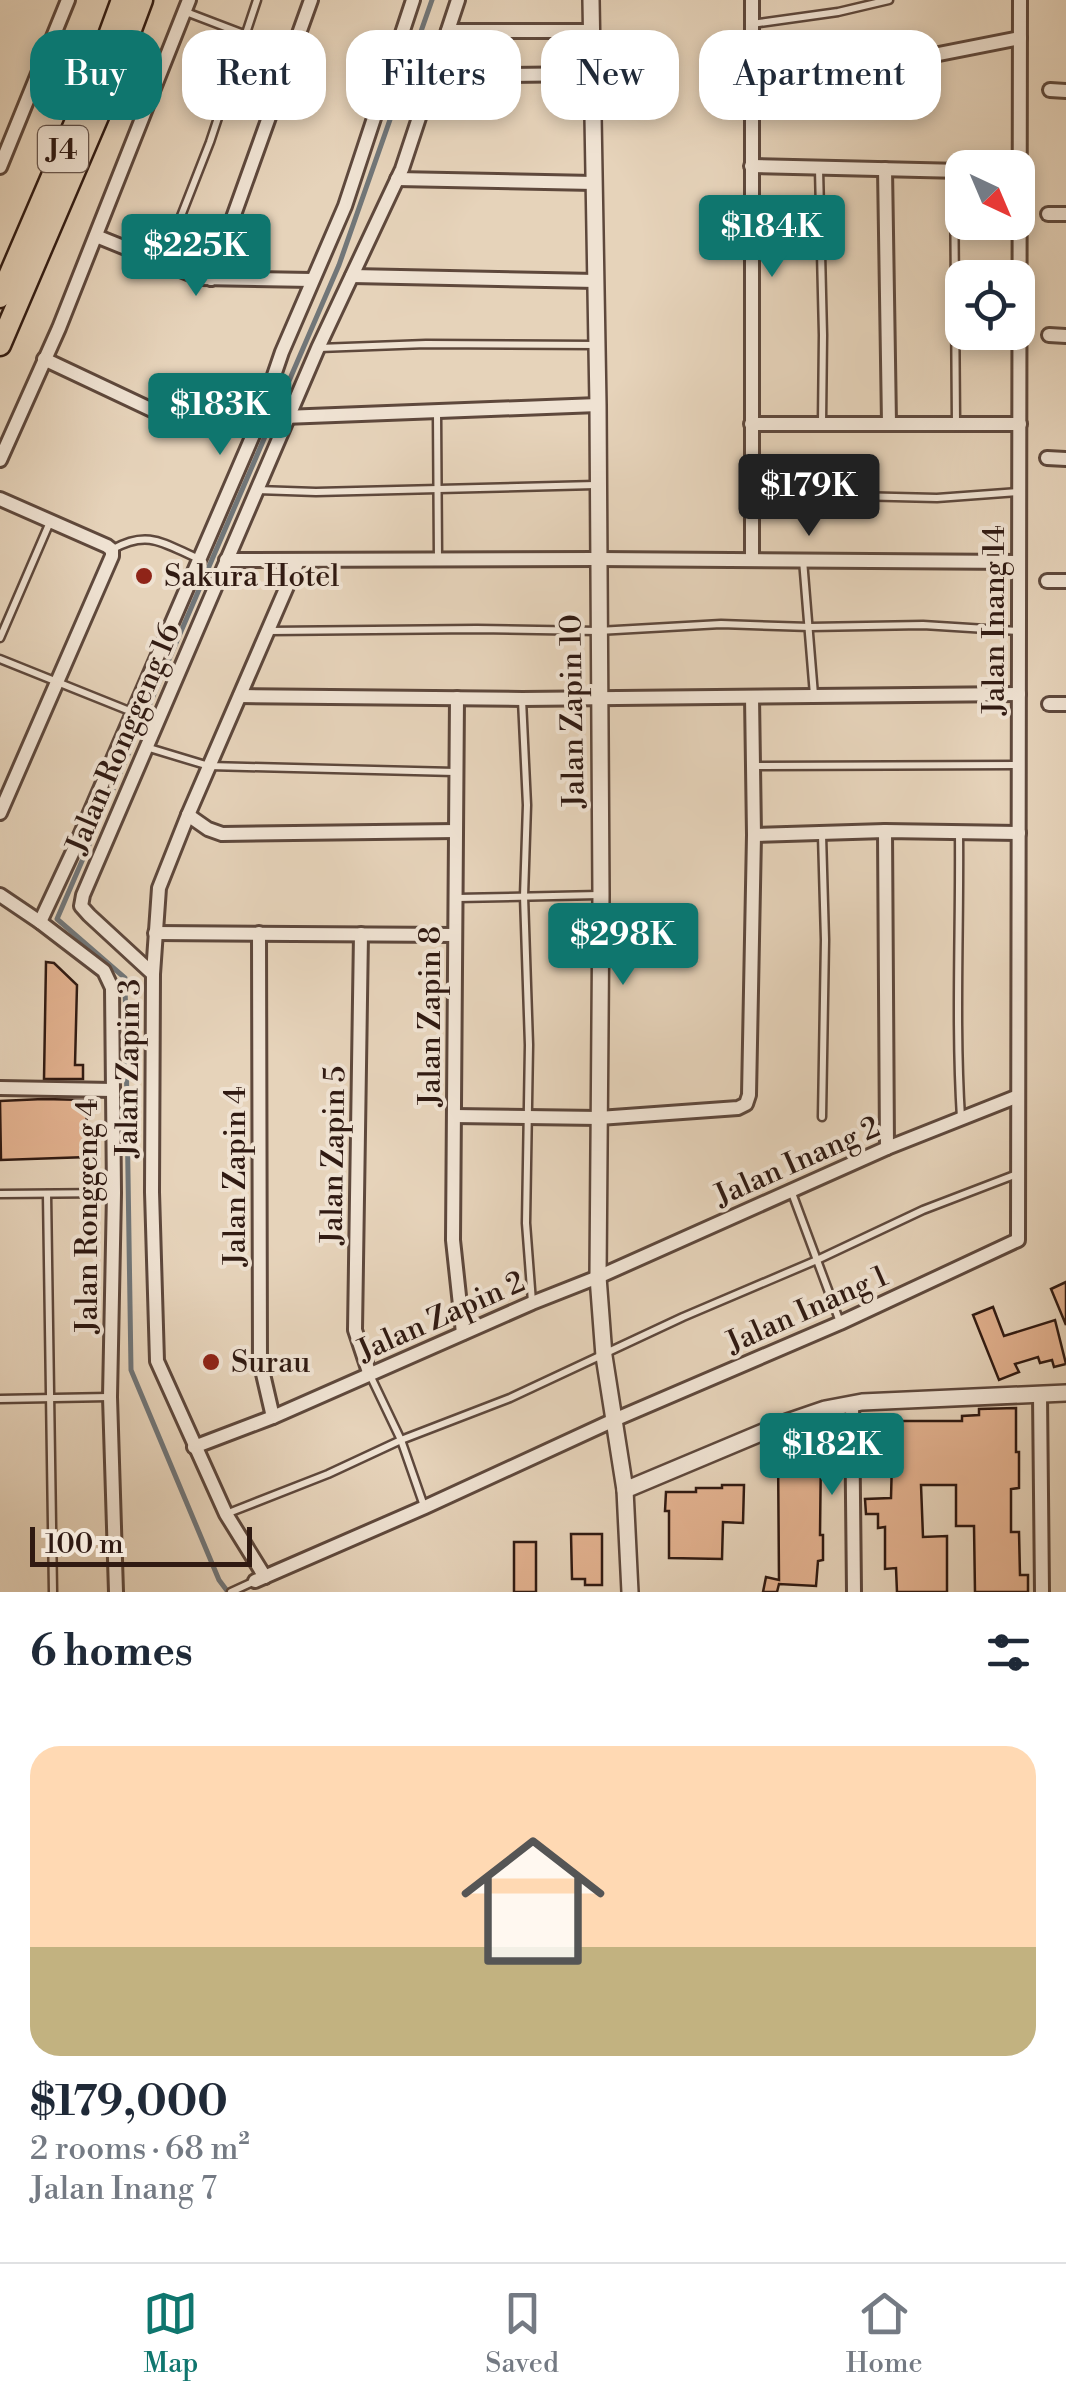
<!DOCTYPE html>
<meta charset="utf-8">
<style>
body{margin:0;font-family:"Libre Bodoni",serif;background:#f2f2f3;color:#1f2937;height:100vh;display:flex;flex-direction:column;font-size:38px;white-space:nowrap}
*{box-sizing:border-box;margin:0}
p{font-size:32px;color:#747a83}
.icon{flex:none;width:55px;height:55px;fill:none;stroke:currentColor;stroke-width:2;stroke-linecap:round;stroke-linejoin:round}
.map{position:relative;height:1592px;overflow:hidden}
.drawer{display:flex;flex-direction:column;background:#fff;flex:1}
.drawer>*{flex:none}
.guide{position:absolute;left:30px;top:30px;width:1008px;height:90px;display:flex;gap:20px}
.needle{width:65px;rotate:136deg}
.buttons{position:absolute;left:945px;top:150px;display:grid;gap:20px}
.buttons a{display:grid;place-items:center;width:90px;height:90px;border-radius:20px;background:#fff;box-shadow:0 5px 15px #0003;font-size:50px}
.scale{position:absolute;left:30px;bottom:25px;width:222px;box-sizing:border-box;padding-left:10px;border:5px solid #301a12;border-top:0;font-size:28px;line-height:35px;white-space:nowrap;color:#301a12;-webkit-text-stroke:8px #efe2d2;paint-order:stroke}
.price{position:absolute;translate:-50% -85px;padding:0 22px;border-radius:10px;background:#0f766e;color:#fff;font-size:32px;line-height:65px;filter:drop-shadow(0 2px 5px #0008)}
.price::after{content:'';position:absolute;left:50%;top:60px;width:30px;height:22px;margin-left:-15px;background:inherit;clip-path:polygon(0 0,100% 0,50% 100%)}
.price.current{background:#222;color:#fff}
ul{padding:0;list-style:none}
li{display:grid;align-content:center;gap:20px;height:530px;padding:0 30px}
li+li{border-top:2px solid #e0e1e3}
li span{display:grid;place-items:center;height:310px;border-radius:30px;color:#555}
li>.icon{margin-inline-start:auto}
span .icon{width:180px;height:180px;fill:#fffc;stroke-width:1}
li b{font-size:42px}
h2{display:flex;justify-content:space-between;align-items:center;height:120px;padding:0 30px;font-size:42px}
.tag{padding:0 35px;border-radius:30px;background:#fff;box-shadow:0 5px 15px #0003;font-size:35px;line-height:90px}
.tag.current{background:#0f766e;color:#fff}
.dock{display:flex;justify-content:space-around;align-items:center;height:140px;border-top:2px solid #e0e1e3;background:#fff;font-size:28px;color:#747a83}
.dock a{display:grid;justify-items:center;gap:5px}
.dock .current{color:#0f766e}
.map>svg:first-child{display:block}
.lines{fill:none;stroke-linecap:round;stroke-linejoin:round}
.stream{stroke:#717678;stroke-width:5}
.building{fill:#e3b290;stroke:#301a12;stroke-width:2.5}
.service-casing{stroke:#5e483c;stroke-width:11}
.minor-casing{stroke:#5e483c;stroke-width:18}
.tertiary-casing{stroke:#5e483c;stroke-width:20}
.primary-casing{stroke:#301a12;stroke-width:25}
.service{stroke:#efe2d2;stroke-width:6}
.minor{stroke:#efe2d2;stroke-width:12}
.tertiary{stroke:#efe2d2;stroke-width:15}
.primary{stroke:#e6d3ba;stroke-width:20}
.poi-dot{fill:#8f2418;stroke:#efe2d2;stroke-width:4}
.labels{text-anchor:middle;stroke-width:8;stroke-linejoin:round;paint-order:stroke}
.shield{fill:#efe2d2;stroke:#69564c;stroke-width:2.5}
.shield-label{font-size:28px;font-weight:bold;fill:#301a12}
.poi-label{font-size:30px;fill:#301a12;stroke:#efe2d2;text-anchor:start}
.street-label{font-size:30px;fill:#301a12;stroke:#efe2d2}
</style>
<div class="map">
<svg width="1066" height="1592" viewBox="0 0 1066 1592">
<rect width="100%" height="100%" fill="#e6d3ba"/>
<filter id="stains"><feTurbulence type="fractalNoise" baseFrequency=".002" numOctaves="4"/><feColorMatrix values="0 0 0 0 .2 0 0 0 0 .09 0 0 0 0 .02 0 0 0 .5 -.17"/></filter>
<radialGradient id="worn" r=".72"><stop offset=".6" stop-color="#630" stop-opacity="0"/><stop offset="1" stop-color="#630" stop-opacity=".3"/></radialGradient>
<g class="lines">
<!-- stream -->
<path class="stream" d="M228,1592L219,1580L131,1370L125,978L57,919L339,265L432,0"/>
</g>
<!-- building -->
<g class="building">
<path d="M46,962L54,963L77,985L75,1065H83V1079H44Z"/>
<path d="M43,1099L86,1100L88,1157L1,1160L0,1101Z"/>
<path d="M1066,1282V1325L1051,1289Z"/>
<path d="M993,1307L1004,1336L1055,1320L1066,1364L1054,1367L1052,1360L1040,1363L1038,1357L1015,1364L1019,1372L999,1380L973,1315Z"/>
<path d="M1016,1408V1452H1019V1488L1011,1489V1532H1019L1020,1575H1028V1592H975L974,1526H956V1485H921L923,1537L947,1536V1592H897L896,1568L885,1569V1527L878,1528V1514H866L865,1499L891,1498L893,1421H962V1416L979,1415V1409Z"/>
<path d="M778,1449H821L820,1535H823V1560L818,1561L816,1586L779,1584L777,1592H763L766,1577L779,1580Z"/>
<path d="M722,1485H744L743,1523L723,1522L722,1559L669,1558V1511H665L666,1492H696V1488H722Z"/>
<path d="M571,1534H602V1585H585V1579H572Z"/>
<rect x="514" y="1542" width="22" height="50"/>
</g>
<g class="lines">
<!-- service casing -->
<g class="service-casing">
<g id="service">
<path d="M186,12L291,52"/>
<path d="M752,24L838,12L889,0"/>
<path d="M819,169L823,335L822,422"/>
<path d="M954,171L956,422"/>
<path d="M163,262L210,142L257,0"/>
<path d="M319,348L426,344L597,345"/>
<path d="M437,413L438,559"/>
<path d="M257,490L316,492L595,485"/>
<path d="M753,497L853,496L937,498L1019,492"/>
<path d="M113,549C149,529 164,544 199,559"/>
<path d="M803,560L814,695"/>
<path d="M269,631L477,629L598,631L721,624L810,627L923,625L1019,631"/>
<path d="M0,638L50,522"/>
<path d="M0,659L132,712"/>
<path d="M522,700L527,805L524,896L529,1045L526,1223L532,1302"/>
<path d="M146,747L209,766L455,772"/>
<path d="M754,766L1017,765"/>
<path d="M959,833C960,928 955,1023 961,1118"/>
<path d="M822,835L825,940L822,1117"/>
<path d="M457,898L599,895"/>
<path d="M792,1193L840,1322"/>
<path d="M0,1194L114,1193"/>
<path d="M47,1194L53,1592"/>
<path d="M370,1375L401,1440L424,1506"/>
<path d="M0,1399L109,1397"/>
<path d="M226,1514L328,1474L401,1440L510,1398L683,1317L817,1260L923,1210L1017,1174"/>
<path d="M231,1592L255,1581"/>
</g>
</g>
<!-- minor casing -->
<g class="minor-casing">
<g id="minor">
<path d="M752,0V560"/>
<path d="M448,31H591"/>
<path d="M433,76L592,74"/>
<path d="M1050,90L1066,91"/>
<path d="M751,91L1020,38"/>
<path d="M751,166L962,171"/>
<path d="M0,167L68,0"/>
<path d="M885,169L889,423"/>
<path d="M397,179L594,183"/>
<path d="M1048,214H1066"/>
<path d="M96,236L200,278L312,280"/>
<path d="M352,276L596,281"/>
<path d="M211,279L311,0"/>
<path d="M1049,335L1066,336"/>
<path d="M44,359L167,417L258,418L598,405"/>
<path d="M751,424H1020"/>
<path d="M1047,458L1066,459"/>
<path d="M0,460L59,328L189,0"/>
<path d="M0,499L107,546L112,550V556L0,813"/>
<path d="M226,560L598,559L1019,562"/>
<path d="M1047,581H1066"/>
<path d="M240,696L522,699L1019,694"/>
<path d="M457,698L453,1240L463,1333"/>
<path d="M1049,704H1066"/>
<path d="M188,815L208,829L222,834L456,831"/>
<path d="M885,831L887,1148"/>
<path d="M754,835L885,831L1019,833"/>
<path d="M0,895L40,922L104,971L112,988L114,1193L110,1397L116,1592"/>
<path d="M40,922L76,845L256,428L282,352L345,206L413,0"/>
<path d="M155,933L455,935"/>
<path d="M259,933L260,1361L273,1417"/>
<path d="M361,934L355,1330L370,1375"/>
<path d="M153,974L89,915L81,906L83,895L318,348L402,169L458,0"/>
<path d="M0,1088L113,1090"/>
<path d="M454,1116L599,1118L738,1108L746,1104L749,1095L754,835L752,697"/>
<path d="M1040,1395L1042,1592"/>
<path d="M852,1404L854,1592"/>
<path d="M194,1447L273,1417L532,1303L598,1277L887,1148L1018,1096"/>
<path d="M265,1577L226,1514L157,1361L152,1192L153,974L159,888L188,815L298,561"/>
<path d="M255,1581L425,1507L614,1420L840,1323L1018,1240L1020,0"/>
</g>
</g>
<!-- tertiary casing -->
<g class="tertiary-casing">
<g id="tertiary">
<path d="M591,0L598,405L601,895L598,1277L604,1356L625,1490L630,1592"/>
<path d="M625,1490L787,1422L825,1409L862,1402L1066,1393"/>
</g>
</g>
<!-- primary casing -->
<g class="primary-casing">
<g id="primary">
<path d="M0,297L87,95L122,0"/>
<path d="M0,345L102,107L142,0"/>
</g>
</g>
<!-- service -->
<use href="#service" class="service"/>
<!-- minor -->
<use href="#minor" class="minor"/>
<!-- tertiary -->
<use href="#tertiary" class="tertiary"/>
<!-- primary -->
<use href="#primary" class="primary"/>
</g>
<!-- markers -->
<g class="poi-dot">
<circle cx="144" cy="576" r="10"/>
<circle cx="211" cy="1362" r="10"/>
</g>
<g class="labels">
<!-- shield labels -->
<rect class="shield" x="38" y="126" width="50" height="46" rx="8"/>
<g class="shield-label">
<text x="63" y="159">J4</text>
</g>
<!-- poi labels -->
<g class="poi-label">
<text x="164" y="586">Sakura Hotel</text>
<text x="231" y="1372">Surau</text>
</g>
<!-- street labels -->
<g class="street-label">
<text transform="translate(994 620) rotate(-90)" y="10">Jalan Inang 14</text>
<text transform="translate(572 711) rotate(-91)" y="10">Jalan Zapin 10</text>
<text transform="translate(123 738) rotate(-67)" y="10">Jalan Ronggeng 16</text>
<text transform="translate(430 1016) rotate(-90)" y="10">Jalan Zapin 8</text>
<text transform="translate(128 1068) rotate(-89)" y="10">Jalan Zapin 3</text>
<text transform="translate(333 1155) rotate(-89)" y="10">Jalan Zapin 5</text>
<text transform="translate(797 1161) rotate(-24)" y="10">Jalan Inang 2</text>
<text transform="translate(235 1176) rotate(-90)" y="10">Jalan Zapin 4</text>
<text transform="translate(87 1216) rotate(-90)" y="10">Jalan Ronggeng 4</text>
<text transform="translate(807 1309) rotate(-24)" y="10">Jalan Inang 1</text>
<text transform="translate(441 1316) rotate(-24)" y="10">Jalan Zapin 2</text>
</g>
</g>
<rect width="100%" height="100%" filter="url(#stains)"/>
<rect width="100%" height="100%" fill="url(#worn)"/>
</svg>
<div class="buttons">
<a><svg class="needle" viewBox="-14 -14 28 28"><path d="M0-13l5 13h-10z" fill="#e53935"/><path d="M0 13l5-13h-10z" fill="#747a83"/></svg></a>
<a><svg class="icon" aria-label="locate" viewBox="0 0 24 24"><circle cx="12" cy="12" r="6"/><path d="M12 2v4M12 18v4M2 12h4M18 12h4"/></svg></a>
</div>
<div class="scale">100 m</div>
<b class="price" style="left:772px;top:280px">$184K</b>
<b class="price" style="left:196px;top:299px">$225K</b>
<b class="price" style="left:220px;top:458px">$183K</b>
<b class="price current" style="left:809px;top:539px">$179K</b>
<b class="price" style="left:623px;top:988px">$298K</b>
<b class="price" style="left:832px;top:1498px">$182K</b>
<div class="guide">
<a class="tag current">Buy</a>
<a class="tag">Rent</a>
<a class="tag">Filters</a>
<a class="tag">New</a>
<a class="tag">Apartment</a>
</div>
</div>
<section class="drawer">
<h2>6 homes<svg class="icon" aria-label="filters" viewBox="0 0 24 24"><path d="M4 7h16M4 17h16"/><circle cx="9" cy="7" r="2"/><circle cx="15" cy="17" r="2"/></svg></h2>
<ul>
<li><span style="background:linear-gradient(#ffd9b3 65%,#c2b280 0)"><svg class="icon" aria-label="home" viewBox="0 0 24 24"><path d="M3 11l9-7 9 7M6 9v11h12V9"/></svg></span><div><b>$179,000</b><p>2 rooms · 68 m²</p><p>Jalan Inang 7</p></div></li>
</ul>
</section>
<nav class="dock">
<a class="current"><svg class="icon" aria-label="map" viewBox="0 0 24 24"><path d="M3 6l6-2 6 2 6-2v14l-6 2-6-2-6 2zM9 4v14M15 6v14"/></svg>Map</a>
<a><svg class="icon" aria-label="saved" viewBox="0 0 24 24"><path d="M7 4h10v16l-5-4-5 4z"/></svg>Saved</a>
<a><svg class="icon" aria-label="home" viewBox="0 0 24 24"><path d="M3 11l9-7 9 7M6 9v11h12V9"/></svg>Home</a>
</nav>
